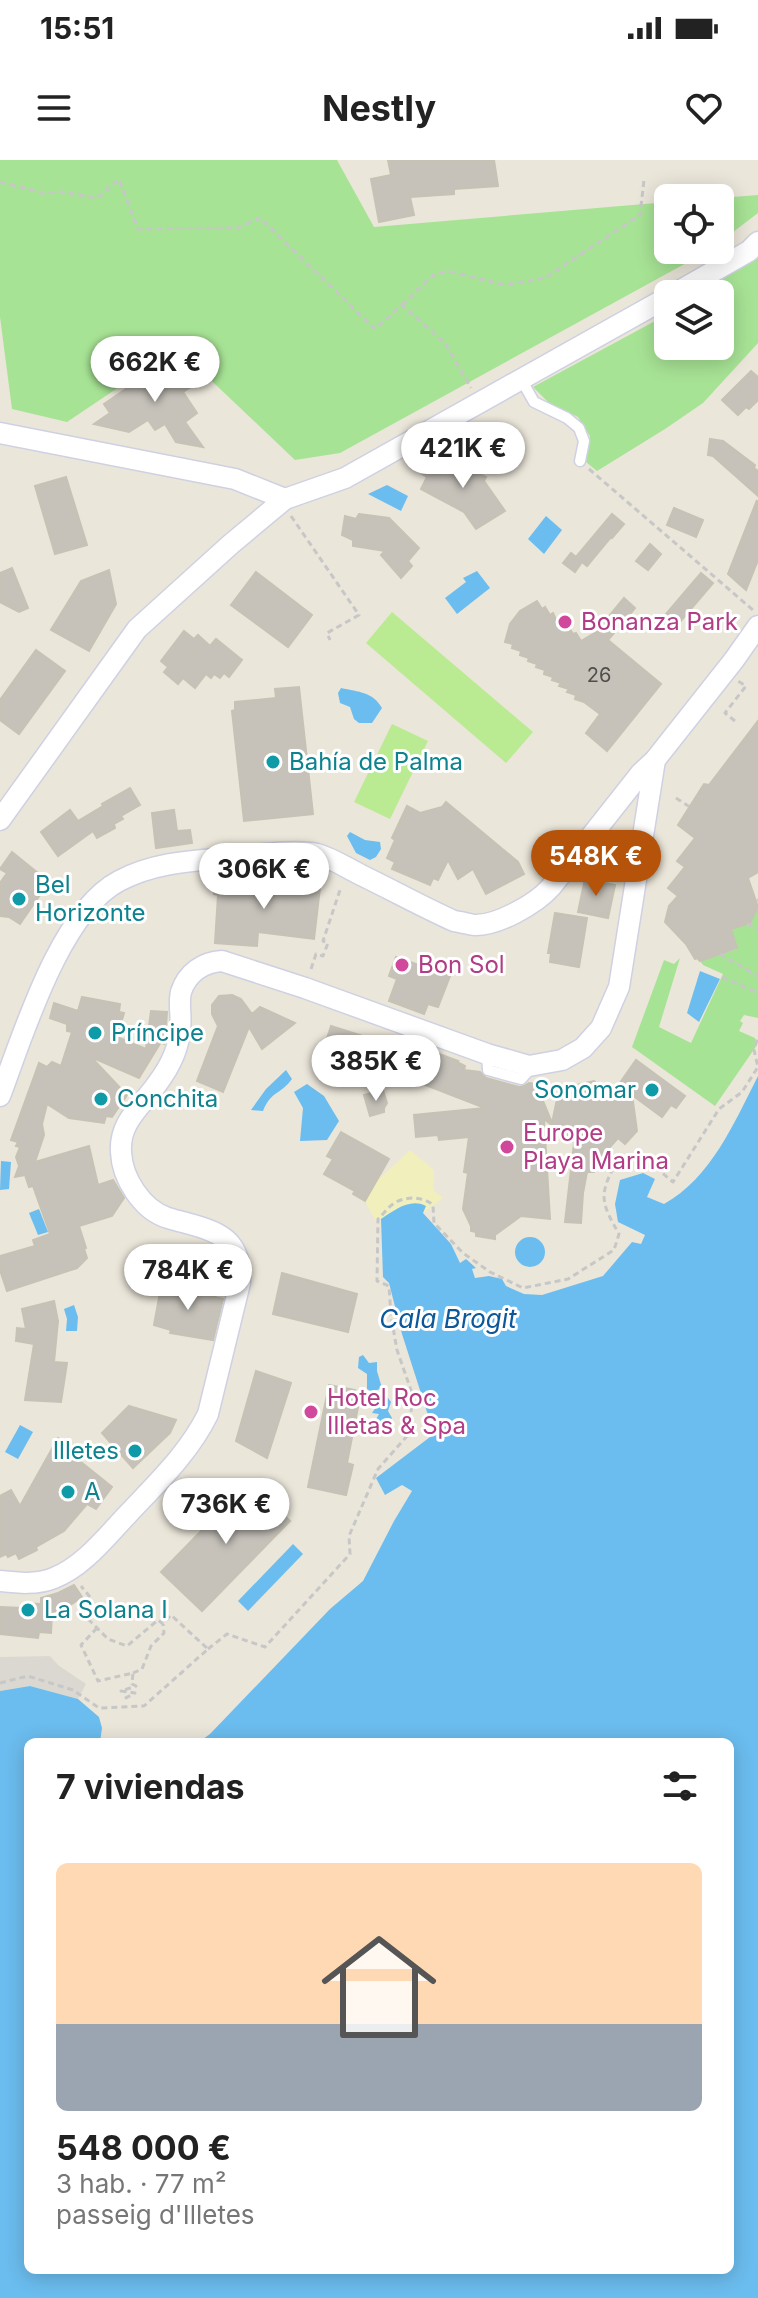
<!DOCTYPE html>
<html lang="es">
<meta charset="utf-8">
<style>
body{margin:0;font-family:Inter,sans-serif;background:#f2f2f2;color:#222;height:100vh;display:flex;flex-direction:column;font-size:30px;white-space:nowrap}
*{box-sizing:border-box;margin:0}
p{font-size:26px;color:#767676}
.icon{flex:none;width:44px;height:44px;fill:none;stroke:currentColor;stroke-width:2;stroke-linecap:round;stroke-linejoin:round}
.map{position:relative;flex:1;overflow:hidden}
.panel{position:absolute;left:24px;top:1578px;width:710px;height:536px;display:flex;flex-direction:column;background:#fff;border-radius:12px;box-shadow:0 4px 20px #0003}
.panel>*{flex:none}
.controls{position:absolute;left:654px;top:24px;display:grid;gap:16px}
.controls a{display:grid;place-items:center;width:80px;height:80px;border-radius:12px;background:#fff;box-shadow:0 4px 20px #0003;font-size:40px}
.price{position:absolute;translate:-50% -68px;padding:0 18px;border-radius:28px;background:#fff;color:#222;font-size:26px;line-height:52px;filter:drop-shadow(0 2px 4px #0008)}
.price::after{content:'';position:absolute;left:50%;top:48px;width:24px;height:18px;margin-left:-12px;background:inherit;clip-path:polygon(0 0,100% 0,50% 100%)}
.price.selected{background:#b45309;color:#fff}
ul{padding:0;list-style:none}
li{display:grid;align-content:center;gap:16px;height:424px;padding:0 32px}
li+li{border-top:2px solid #e0e0e0}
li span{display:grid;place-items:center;height:248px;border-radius:12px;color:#555}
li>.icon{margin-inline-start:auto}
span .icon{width:144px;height:144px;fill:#fffc;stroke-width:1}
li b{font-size:34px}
h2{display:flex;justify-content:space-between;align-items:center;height:96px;padding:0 32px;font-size:34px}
.status{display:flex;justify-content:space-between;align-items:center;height:56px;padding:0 40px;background:#fff;direction:ltr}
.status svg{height:22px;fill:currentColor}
header{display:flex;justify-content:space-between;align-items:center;height:104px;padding:0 32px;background:#fff;font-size:36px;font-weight:700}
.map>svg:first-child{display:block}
.green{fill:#a7e395}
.sand{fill:#f1efbc}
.pitch{fill:#baea91}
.plaza{fill:#dbd8d1}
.water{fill:#6bbdef}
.building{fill:#c6c2ba;stroke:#c6c2b4;stroke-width:2}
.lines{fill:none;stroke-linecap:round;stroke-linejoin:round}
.lane-casing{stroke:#cfd1e2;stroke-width:13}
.street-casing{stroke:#cfd1e2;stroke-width:23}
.path{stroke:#c7c7c7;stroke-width:3;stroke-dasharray:6 4;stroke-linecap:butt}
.lane{stroke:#fff;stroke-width:10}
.street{stroke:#fff;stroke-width:20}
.hotel-dot{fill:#d1479c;stroke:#fff;stroke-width:3}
.culture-dot{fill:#0f9aa8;stroke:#fff;stroke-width:3}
.labels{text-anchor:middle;stroke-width:6;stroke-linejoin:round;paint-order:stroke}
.number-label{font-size:20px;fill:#504f4d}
.hotel-label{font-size:24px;fill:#b23c85;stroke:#fff;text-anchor:start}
.culture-label{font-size:24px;fill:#0d838f;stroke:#fff;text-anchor:start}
.water-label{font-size:26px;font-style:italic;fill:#0c5899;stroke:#fff}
</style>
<div class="status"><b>15:51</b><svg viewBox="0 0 49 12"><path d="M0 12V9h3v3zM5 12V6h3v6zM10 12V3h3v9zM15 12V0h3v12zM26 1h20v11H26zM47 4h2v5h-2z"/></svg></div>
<header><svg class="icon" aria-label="menu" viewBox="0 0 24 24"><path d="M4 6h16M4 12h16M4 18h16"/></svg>Nestly<svg class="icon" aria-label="heart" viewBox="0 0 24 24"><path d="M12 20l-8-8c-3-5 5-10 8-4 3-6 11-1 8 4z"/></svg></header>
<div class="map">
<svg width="758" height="2138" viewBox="0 0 758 2138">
<rect width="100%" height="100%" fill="#ebe6da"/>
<!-- green -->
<g class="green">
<path d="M0,0H337L374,67L668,42V90H710L340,293L295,300L177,188L67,262L12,249L0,157Z"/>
<path d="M758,35V53L720,82V38Z"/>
<path d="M758,95V183L703,243L665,269L597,311L586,302L590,276L578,257L550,244L533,227L668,154V186H720V134H702Z"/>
<path d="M758,747V858L744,855L740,861L743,863L739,871L755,878L757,885L715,946L632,887L664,800L674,804L680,798L659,867L691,883L723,814L703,805L700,801L737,789L731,769L750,763Z"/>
</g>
<!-- sand -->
<path class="sand" d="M410,990L434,1010L433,1030L443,1038L423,1053L401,1046L381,1059L375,1060L365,1041L376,1022Z"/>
<!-- pitch -->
<g class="pitch">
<path d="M392,452L533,572L506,603L366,483Z"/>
<path d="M392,564L428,581L390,659L354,642Z"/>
</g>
<!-- plaza -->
<path class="plaza" d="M50,1496L58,1505L86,1524L78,1539L30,1526L0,1531V1497Z"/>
<!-- water -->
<g class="water">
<path d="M387,325L408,336L401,351L368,334Z"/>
<path d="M546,356L562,370L544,394L528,379Z"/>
<path d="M477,411L490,428L457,454L445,438L466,422L463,418Z"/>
<path d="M341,528C359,532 373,532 382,548L372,563H359L354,559L350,547L340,543L338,533Z"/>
<path d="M350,672L365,680L380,682L381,689L376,697L370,700L356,693L347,676Z"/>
<path d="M700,811L720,819L699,862L687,853Z"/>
<path d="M286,910L292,919C280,935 271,931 263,951L251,950L266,929Z"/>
<path d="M758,916V2138H0V1531L30,1526L78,1539L99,1557L102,1568L100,1582H28V2110H730V1582H199L210,1574L330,1449L363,1421L394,1361L412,1331L402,1325L385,1335L376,1318L434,1274L402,1174L389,1123L383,1117L381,1059C395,1050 410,1038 426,1046L423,1053L451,1084L460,1103L466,1099L476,1108L472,1109L475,1118L489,1116L502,1119L506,1126L524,1134L542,1135L603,1116L632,1082L641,1084L645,1075L618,1062L615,1044L620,1020L643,1013L655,1019L647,1037L664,1044C711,1018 734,963 758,916Z"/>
<path d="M307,924L324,936L339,961L327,980L300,981L303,948L294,932Z"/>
<path d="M1,1001L11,1002L9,1029L0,1030Z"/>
<path d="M39,1049L48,1072L38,1075L29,1053Z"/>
<circle cx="530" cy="1092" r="15"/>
<path d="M74,1145L78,1157L77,1171H66L67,1159L64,1149Z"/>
<path d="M363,1195L369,1203L377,1202V1211L382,1228L372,1232L367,1229V1214L358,1208L359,1197Z"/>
<path d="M385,1234L391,1242L388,1251L392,1258L390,1261L383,1260L379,1264L375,1261L379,1254L372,1253L376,1247L373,1242V1237Z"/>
<path d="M20,1265L33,1272L18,1299L5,1292Z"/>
<path d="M293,1384L303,1394L248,1451L238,1441Z"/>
</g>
<!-- building -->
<g class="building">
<path d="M388,0H494L498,26L454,29V34L410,37L414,55L379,62L371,19L391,15Z"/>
<path d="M167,201L171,207L179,202L195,224L183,232L197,253L185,262L203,287L176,282L165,264L155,270L148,260L129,272L94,264L110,253L104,244Z"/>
<path d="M751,211L758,217V240L749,249L746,247L738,255L722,240Z"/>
<path d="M710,279L723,281L755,305L754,308L758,311V336L713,296L708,295Z"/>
<path d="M450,296L466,304V301L479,307L477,313L486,317L484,321L505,351L476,369L464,352L421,329L427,317L422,314L429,301L444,309Z"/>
<path d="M66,317L87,385L55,394L35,326Z"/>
<path d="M757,340L758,400L746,430L728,414Z"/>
<path d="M674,348L703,360L696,377L667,365Z"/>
<path d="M359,354L389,358L419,388L408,401L412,406L401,418L381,395L385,391L353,386V380L342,375L345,356L356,359Z"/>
<path d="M612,354L624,364L612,378L611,377L587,406L582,402L575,412L563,403L571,393L576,397Z"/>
<path d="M650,384L661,394L648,410L636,401Z"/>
<path d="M12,408L28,448L19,452L0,442V413Z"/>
<path d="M109,410L116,444L89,491L51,470L81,421Z"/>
<path d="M256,412L312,455L288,487L231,445Z"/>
<path d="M701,413L713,423L673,470L661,460Z"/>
<path d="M624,438L635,448L608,480L661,524L607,591L586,573L600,554L584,542L575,539L576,535L567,532L569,529L559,526L561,523L552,520L553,517L544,514L545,510L536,507L537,504L528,501L529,498L520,495L521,491L512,488L513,484L505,482L510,464L520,451L537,441L542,449L545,447L550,455L553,453L557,462L561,460L565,468L568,466L573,474L576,473L581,481L608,465L604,462Z"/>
<path d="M184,471L194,479L198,475L210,486L216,479L242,500L229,517L224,513L220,518L214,514L211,518L206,514L195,528L183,518L178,524L164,512L168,507L161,501Z"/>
<path d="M36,490L65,511L19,574L0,560V540Z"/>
<path d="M299,527L313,654L244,661L232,551L235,550V542L276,538L275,529Z"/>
<path d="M758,561V712L748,718L758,747L750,763L731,769L737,788L700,801L697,798L695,799L686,784L665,762L669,746L678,736L668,728L685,707L677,701L695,678L678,665L704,624L709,625Z"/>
<path d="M130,628L140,645L121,656L123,659L114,664L115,668L97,678L93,671L58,696L41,672L70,650L78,661L103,646L102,644Z"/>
<path d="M446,642L518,702L524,714L486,734L473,709L458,719L448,700L438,720L433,718L430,725L392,709L395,702L387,698L395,680L392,678L407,646L420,653L442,647Z"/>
<path d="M174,650L177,671L190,670L192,683L156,688L152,653Z"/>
<path d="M12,692L49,722L20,764L9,757L0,756V723L7,713L0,709Z"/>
<path d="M228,719L320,728L314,779L258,772L257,786L215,783L218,735L214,734L215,721Z"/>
<path d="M585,719L615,725L608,758L578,752Z"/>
<path d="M555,753L587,758L579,807L550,802L551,793H548Z"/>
<path d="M396,797L450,816L438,847L428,844L424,854L389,841L397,819L389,816Z"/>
<path d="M232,835L241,839L252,854L260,847L295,863L262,889L249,867L223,932L197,921L218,866L212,854V845L219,836Z"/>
<path d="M82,837L120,844L119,852L124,853L117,877L146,889L151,851L167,852L165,881L164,884L161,882L139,918L91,897L127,935L112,957L106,956L104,963L69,958L47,944L42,964L44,975L35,1002L89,986L98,1025L113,1020L124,1038L112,1056L79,1066L86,1088L84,1089L87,1098L77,1108L7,1131L0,1110V1096L35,1086L33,1080L50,1074L33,1026L29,1027L25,1015L15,1017L19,1006L16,997L20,987L16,986L18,982L11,980L39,903L47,907L52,902L61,906L72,872L67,871V864L50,858L54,843L78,851Z"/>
<path d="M331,866L397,887L415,885L458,901L457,902L465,906L464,910L480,912L486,918L519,927L524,926L529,923L536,924L552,963L560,925L568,927L594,921L610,937L636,900L685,936L676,948L671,945L662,957L632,935L637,971L625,984L618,978L601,997L594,1012H587L583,1033L581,1063L565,1062L574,983L544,959L550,1059L521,1056L495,1075V1079L476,1076V1072L471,1071V1066L463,1049L468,1013L464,1012L469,977L439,980L438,975L416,977L414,955L485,948L402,916L414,913L345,891L344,894L324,888Z"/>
<path d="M383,930L387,943L384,948V952L370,956L364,935Z"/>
<path d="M341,972L389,999L365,1041L353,1034L355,1031L324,1014L333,999L327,996Z"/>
<path d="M282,1113L357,1134L348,1172L273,1154Z"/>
<path d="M182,1124L203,1130L202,1134L223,1139L213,1180L170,1173L171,1170L154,1165L161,1127L171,1130L172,1126L181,1128Z"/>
<path d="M54,1141L58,1161L54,1202L67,1203L61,1242L25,1240L34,1184L16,1181L17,1168L26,1169L22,1149Z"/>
<path d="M256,1211L291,1223L267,1298L236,1281Z"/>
<path d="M329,1225L355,1230L352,1246L358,1247L347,1303L353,1305L346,1335L308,1327Z"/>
<path d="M129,1246L176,1260L170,1273L133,1308L102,1273Z"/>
<path d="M58,1278L74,1289L71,1294L112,1327L96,1349L87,1344L64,1371L36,1387L37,1390L19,1399L16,1393L8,1397L6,1394L0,1397V1336L11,1330L20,1346Z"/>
<path d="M249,1322L290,1361L202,1451L161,1412Z"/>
<path d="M74,1425L82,1437L66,1448L52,1452L51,1473L39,1472L38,1478L0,1474V1447L24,1448V1443L41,1444V1438L58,1433Z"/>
</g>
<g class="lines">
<!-- lane casing -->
<g class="lane-casing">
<g id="lane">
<path d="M521,219L534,242L567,258L579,268L584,281L580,301"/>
<path d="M487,894L488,910L521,919L534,905"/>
</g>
</g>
<!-- street casing -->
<g class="street-casing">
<g id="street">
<path d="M674,134L749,91L758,82"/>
<path d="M0,273L235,319L285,339"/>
<path d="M0,660L137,469L231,384L285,339L345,318L668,137"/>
<path d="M0,936C23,875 60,752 119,721C153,703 189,701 226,698C251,696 293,689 317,694C332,698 347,708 361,715C392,730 423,747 454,761C461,762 468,764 474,765C497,766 536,744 551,727L641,613L655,600L734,500L758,466"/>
<path d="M0,1421C18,1423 37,1425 54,1418C84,1406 106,1377 128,1354C157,1323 189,1293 208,1254L240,1123C243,1071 208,1070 168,1058C142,1050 122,1018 121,992C119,962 141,947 157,924C169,908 179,889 180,869C182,857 178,844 181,832C187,813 203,802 222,801L305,828L487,894L529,906L562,900L583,888L601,868L619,827L655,600"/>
</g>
</g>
<!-- path -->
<g class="path">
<path d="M0,22L44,33L62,32L97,38L119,19L138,69L237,68L260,58L375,169L402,145L445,183L471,228"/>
<path d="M402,145L432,116L448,111L505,125L545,118L640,55L644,20"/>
<path d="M589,309L753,450"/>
<path d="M291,356L359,455L327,473L330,480"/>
<path d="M735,561L725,553L746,526L738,521"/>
<path d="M676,638L690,647"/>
<path d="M757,740H758"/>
<path d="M747,764L758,769"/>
<path d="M720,794L758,816"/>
<path d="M311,809L316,794L323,796L328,783L323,781L341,727"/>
<path d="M722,817L758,833"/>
<path d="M97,1468L81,1485L98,1521L133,1513L132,1524L136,1526L121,1531L135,1533L122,1540"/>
<path d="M208,1489L227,1474L265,1487L350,1394L349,1376L378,1309L408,1275L413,1236L397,1190L391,1156L389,1126L377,1121L378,1059C383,1055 387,1048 393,1044C404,1036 423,1036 433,1045L434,1063L463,1093L490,1112L523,1128L568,1119L614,1090L619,1074C602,1044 598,1036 615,1005L654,1006L673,1022L719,949L742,932L758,907L754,890L758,877"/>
<path d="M133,1513L142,1509L151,1486L164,1473L163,1464"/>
<path d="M0,1523L28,1516L73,1530L99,1548L144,1546L208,1489L171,1455L163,1464L158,1460L127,1486L108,1479L85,1456L90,1437L81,1426"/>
</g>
<!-- lane -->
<use href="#lane" class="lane"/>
<!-- street -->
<use href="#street" class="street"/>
</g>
<!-- markers -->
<g class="hotel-dot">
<circle cx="565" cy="462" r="8"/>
<circle cx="402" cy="805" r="8"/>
<circle cx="507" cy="987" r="8"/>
<circle cx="311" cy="1252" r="8"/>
</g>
<g class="culture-dot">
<circle cx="273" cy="602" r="8"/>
<circle cx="19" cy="739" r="8"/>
<circle cx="95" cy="873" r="8"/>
<circle cx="652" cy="930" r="8"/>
<circle cx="101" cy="939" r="8"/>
<circle cx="135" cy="1291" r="8"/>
<circle cx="68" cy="1332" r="8"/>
<circle cx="28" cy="1450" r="8"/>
</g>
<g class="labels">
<!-- number labels -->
<g class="number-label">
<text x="599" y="522">26</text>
</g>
<!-- hotel labels -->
<g class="hotel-label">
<text x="581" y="470">Bonanza Park</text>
<text x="418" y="813">Bon Sol</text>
<text x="523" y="981">Europe<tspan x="523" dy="28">Playa Marina</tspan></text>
<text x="327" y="1246">Hotel Roc<tspan x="327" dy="28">Illetas &amp; Spa</tspan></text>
</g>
<!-- culture labels -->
<g class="culture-label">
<text x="289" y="610">Bahía de Palma</text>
<text x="35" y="733">Bel<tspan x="35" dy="28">Horizonte</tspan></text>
<text x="111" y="881">Príncipe</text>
<text x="636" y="938" text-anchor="end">Sonomar</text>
<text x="117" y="947">Conchita</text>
<text x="119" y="1299" text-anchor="end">Illetes</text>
<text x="84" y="1340">A</text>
<text x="44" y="1458">La Solana I</text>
</g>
<!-- water labels -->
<g class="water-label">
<text x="448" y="1168">Cala Brogit</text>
</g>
</g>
</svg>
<div class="controls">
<a><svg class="icon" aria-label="locate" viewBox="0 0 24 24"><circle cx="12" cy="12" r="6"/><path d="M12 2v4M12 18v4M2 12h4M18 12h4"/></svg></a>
<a><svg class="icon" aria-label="layers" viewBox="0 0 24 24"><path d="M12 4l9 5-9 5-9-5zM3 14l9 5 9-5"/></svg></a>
</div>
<b class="price" style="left:155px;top:244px">662K €</b>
<b class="price" style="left:463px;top:330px">421K €</b>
<b class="price selected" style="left:596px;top:738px">548K €</b>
<b class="price" style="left:264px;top:751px">306K €</b>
<b class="price" style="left:376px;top:943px">385K €</b>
<b class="price" style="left:188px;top:1152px">784K €</b>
<b class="price" style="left:226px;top:1386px">736K €</b>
<section class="panel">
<h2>7 viviendas<svg class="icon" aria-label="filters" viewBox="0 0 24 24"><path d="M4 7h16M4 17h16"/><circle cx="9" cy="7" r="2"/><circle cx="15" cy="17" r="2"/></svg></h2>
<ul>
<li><span style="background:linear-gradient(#ffd9b3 65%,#9aa5b1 0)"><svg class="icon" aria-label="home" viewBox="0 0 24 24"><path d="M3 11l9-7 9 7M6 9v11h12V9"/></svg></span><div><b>548 000 €</b><p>3 hab. · 77 m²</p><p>passeig d'Illetes</p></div></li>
</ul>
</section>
</div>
